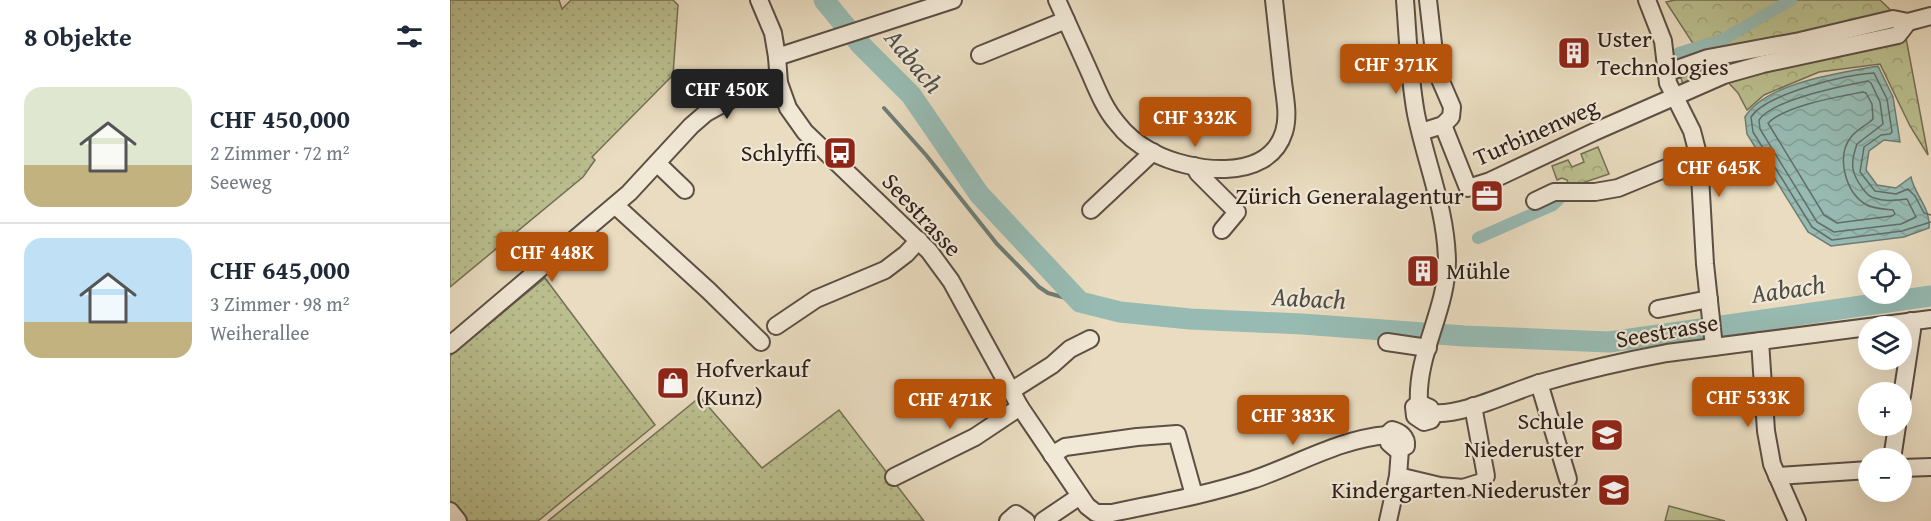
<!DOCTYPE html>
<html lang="de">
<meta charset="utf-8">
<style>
body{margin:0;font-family:"Gentium Book Plus",serif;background:#f2f2f3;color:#1f2937;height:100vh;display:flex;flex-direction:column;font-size:22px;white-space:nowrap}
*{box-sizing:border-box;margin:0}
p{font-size:20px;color:#747a83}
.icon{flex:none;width:33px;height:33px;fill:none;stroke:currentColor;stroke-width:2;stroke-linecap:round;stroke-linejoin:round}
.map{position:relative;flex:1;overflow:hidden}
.sheet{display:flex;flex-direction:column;background:#fff;width:450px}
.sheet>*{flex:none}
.buttons{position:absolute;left:1408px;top:250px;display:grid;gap:12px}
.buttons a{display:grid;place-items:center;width:54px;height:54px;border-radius:50%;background:#fff;box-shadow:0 6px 24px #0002;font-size:30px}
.price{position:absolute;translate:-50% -51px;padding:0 14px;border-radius:6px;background:#b45309;color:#fff;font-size:20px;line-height:39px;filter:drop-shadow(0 2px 3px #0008)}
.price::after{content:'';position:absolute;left:50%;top:36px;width:18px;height:14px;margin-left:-9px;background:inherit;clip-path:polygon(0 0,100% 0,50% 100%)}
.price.on{background:#222;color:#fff}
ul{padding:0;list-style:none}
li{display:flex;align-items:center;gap:18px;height:150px;padding:0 24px}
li+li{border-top:2px solid #e0e1e3}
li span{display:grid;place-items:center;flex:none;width:168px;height:120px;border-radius:18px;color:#555}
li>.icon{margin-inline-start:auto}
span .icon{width:72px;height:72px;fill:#fffc;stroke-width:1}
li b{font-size:26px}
h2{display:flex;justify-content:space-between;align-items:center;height:72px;padding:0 24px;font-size:26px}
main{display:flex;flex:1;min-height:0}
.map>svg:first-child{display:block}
.grass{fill:url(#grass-dots);stroke:#747055;stroke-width:1.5}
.forest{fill:url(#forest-crowns);stroke:#747055;stroke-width:1.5}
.pitch{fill:#bbbf8f;stroke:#747055;stroke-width:1.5}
.water{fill:url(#water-waves);stroke:#6d7d76;stroke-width:1.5}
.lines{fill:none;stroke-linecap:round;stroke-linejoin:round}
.shore{stroke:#626e67;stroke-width:1.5}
.stream{stroke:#6d7d76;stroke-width:4}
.canal{stroke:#97bbb3;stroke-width:12}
.river{stroke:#97bbb3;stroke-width:21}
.minor-casing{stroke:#5c4f44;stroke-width:20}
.minor{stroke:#f1e8d6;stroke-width:16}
.labels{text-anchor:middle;stroke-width:4.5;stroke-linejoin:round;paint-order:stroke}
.poi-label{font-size:24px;fill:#2d201b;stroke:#f1e8d6;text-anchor:end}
.street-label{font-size:24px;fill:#2d201b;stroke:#f1e8d6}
.water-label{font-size:26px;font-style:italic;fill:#4d4e49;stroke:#f1e8d6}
</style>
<main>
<section class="sheet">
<h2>8 Objekte<svg class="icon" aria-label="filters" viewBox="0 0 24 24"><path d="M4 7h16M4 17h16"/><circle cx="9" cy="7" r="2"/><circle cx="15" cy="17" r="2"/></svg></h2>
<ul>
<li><span style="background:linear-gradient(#dfe7d0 65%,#c2b280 0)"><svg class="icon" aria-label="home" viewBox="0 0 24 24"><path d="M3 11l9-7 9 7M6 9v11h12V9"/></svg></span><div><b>CHF 450,000</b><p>2 Zimmer · 72 m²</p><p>Seeweg</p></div></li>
<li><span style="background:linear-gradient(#bfe0f5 70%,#c2b280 0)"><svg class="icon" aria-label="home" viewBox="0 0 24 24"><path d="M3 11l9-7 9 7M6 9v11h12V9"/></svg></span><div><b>CHF 645,000</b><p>3 Zimmer · 98 m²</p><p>Weiherallee</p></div></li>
</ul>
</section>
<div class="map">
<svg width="1481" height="521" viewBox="0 0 1481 521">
<defs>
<pattern id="grass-dots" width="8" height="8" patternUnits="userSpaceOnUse" patternTransform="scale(1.5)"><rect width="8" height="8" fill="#bbbf8f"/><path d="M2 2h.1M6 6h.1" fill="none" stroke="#a1a47b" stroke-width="1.8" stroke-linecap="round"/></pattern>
<pattern id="forest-crowns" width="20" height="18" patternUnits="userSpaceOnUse" patternTransform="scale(1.5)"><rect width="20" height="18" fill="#bbbf8f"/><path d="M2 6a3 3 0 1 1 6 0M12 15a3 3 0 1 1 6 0" fill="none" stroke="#a1a47b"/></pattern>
<pattern id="water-waves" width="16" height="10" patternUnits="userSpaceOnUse" patternTransform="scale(1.5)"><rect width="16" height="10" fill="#97bbb3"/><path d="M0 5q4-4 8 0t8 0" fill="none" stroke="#82a099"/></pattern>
</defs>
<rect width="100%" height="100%" fill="#e9dcc0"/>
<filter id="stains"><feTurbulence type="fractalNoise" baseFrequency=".00333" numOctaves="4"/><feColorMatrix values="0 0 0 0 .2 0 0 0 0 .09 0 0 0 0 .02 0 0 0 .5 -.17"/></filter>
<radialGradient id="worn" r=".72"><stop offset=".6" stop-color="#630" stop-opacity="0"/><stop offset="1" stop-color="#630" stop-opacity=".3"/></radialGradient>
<!-- grass -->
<g class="grass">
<path d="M0,0H109L112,9L121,0H223L228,5L223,75L142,157L145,160L133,177L0,287Z"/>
<path d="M95,278L205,425L88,521H13L0,503V356Z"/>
<path d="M250,397L312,468L389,410L474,521H98Z"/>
</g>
<!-- forest -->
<g class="forest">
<path d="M1225,0H1430L1453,22L1478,155L1460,126L1430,64L1369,72L1314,95L1297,110L1288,93L1274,78L1236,94L1225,59L1248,51L1216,2Z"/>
<path d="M1148,147L1159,174L1132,183V186L1120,188L1117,180L1112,178L1107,180L1102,166L1118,160L1122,167L1134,162L1131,154Z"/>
</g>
<!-- pitch -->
<path class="pitch" d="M1219,506L1275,521H1215Z"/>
<!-- water -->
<path class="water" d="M1428,66L1443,97L1450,142L1434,140L1419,151L1416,170L1427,185L1446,188L1461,177C1464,194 1481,208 1479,228L1454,237L1381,246L1358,232L1297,134L1295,117C1315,83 1390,73 1428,66Z"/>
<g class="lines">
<!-- shore -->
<g class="shore">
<path d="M1418,81L1421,83L1430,102L1433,124L1407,144C1400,164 1401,173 1413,189C1416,193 1419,197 1424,198C1436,202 1446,200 1457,199L1466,217L1451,224L1384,232L1367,222L1310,129L1309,120C1323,99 1393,86 1418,81Z"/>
<path d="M1413,92L1416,93L1422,104L1423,119C1417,125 1407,129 1401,137C1386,156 1395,191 1415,204C1423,209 1434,209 1443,210L1445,214L1442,216L1387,223L1374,215L1318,123C1337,105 1387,97 1413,92Z"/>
<path d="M1481,215L1474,213L1465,196L1458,189L1446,194L1425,191L1410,172L1414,147L1431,135L1440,134L1442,132L1437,99L1424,73C1396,74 1316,94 1301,117L1303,132L1362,227L1382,240L1452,231L1481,222"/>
</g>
<!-- stream -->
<g class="stream">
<path d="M390,20L393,31"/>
<path d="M434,108L476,155L547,244L589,287L598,293L630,302"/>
</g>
<!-- canal -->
<g class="canal">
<path d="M1229,53L1274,39L1341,0"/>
<path d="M1028,238L1103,205L1111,197"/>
</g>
<!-- river -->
<path class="river" d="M374,0L411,45L461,95L529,194L630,302L670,312L740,319L852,324L1014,336L1159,342L1481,296"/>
<!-- minor casing -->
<g class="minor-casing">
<g id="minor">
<path d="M309,0L323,33L327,57L329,83L338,108L355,132L479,251L501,281L570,407L637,506L646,513H662C709,503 756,495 802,480C847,465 889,439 937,435"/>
<path d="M607,0C618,24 628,47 639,71C647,89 654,108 667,123C676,135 689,145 702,152C739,172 818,184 834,132C839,116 835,98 833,82C830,54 827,27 824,0"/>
<path d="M955,0C958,38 959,76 966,114C976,163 996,209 997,261C997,310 966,354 969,403"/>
<path d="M1197,0L1213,41L1218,83L1242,131L1249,158L1255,264L1264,347"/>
<path d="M530,55L616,20"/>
<path d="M327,57L503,0"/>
<path d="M1216,73L1258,58L1350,41L1443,19L1458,22L1481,16"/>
<path d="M993,125L1018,188L1040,181L1144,132L1274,75L1313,64L1448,35L1458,22"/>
<path d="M971,132L993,125L1001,117L1002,107L986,70L978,0"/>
<path d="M208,164L235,190"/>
<path d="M744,166L748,173L787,212L772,230"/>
<path d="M1085,201L1104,192H1145L1168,188L1248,155"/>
<path d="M166,206L259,291L311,342"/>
<path d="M641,210L703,152"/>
<path d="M1208,309L1259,299"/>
<path d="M326,326L366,299L435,270L456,254L469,240"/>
<path d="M1310,341L1316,431L1322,464L1347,521"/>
<path d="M937,342L978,348"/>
<path d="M0,345L179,193L241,126L256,113L285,97L329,83"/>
<path d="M1089,383L1118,479"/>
<path d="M561,391L602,365L620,349L640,339"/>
<path d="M1452,396L1462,330L1461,321"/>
<path d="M969,403L980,408L983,416L981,420L974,422L965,416L964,407Z"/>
<path d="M983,413C1012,416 1060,392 1090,383C1131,371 1174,361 1217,353L1481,319"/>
<path d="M942,430C950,432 957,437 956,446L950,449H946L939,443L937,435Z"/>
<path d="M602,455L615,447L687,437L727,434L744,495"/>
<path d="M1442,459L1447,426"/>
<path d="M1452,468L1481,467"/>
<path d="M948,476L990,486L1013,488L1032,482L1036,476L1023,406"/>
<path d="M1327,476L1419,470"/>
<path d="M444,477L525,437L570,407"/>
<path d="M0,511L8,521"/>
<path d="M558,521L566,514L576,521"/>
<path d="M593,521L630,496"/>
<path d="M938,521L948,476L950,449"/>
</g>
</g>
<!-- minor -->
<use href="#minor" class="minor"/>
</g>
<!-- icons -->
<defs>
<g id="building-square" transform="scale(1.725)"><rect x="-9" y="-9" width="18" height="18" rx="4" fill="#8f2418" stroke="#f1e8d6"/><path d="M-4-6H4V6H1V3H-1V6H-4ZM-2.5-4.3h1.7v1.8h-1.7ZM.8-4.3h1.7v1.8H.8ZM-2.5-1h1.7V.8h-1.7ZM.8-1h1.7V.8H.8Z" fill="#fff"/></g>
<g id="bus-square" transform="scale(1.725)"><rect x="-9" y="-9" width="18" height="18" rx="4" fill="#8f2418" stroke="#f1e8d6"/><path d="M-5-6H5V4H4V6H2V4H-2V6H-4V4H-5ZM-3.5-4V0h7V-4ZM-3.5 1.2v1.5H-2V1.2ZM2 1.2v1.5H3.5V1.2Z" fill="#fff"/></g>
<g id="office-square" transform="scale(1.725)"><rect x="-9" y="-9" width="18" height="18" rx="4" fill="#8f2418" stroke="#f1e8d6"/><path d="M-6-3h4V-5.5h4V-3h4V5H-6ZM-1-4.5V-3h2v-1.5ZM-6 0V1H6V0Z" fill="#fff"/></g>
<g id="shop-square" transform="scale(1.725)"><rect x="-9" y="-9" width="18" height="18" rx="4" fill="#8f2418" stroke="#f1e8d6"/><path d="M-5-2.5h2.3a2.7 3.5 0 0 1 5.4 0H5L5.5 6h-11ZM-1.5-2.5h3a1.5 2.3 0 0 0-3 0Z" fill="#fff"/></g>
<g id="school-square" transform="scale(1.725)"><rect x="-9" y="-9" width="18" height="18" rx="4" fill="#8f2418" stroke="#f1e8d6"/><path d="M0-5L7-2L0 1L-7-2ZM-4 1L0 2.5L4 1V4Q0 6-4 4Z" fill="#fff"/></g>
</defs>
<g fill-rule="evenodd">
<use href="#building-square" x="1124" y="53"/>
<use href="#bus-square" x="390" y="153"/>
<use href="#office-square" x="1037" y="196"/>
<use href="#building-square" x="973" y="271"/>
<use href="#shop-square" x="223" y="383"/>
<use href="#school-square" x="1157" y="435"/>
<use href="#school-square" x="1164" y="490"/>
</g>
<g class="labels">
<!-- poi labels -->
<g class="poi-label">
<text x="1147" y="47" text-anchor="start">Uster<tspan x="1147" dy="28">Technologies</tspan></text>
<text x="367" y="161">Schlyffi</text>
<text x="1014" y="204">Zürich Generalagentur</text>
<text x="996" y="279" text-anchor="start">Mühle</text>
<text x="246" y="377" text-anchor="start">Hofverkauf<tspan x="246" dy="28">(Kunz)</tspan></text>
<text x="1134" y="429">Schule<tspan x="1134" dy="28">Niederuster</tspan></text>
<text x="1141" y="498">Kindergarten Niederuster</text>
</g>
<!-- street labels -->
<g class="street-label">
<text transform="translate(1086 132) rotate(-24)" y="8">Turbinenweg</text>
<text transform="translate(472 215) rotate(47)" y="8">Seestrasse</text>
<text transform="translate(1217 331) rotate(-10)" y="8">Seestrasse</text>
</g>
<!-- water labels -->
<g class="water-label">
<text transform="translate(464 61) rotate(50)" y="9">Aabach</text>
<text transform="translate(1338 289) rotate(-8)" y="9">Aabach</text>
<text transform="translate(859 298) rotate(3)" y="9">Aabach</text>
</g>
</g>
<rect width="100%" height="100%" filter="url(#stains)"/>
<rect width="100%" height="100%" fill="url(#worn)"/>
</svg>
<div class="buttons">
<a><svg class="icon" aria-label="locate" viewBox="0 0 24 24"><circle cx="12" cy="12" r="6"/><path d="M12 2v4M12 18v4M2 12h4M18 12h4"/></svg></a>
<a><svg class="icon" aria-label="layers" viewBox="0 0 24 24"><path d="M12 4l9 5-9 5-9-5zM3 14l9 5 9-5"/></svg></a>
<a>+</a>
<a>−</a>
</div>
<b class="price" style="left:946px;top:95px">CHF 371K</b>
<b class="price on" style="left:277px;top:120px">CHF 450K</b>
<b class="price" style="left:745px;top:148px">CHF 332K</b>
<b class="price" style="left:1269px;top:198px">CHF 645K</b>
<b class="price" style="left:102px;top:283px">CHF 448K</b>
<b class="price" style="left:1298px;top:428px">CHF 533K</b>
<b class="price" style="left:500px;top:430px">CHF 471K</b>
<b class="price" style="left:843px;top:446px">CHF 383K</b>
</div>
</main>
